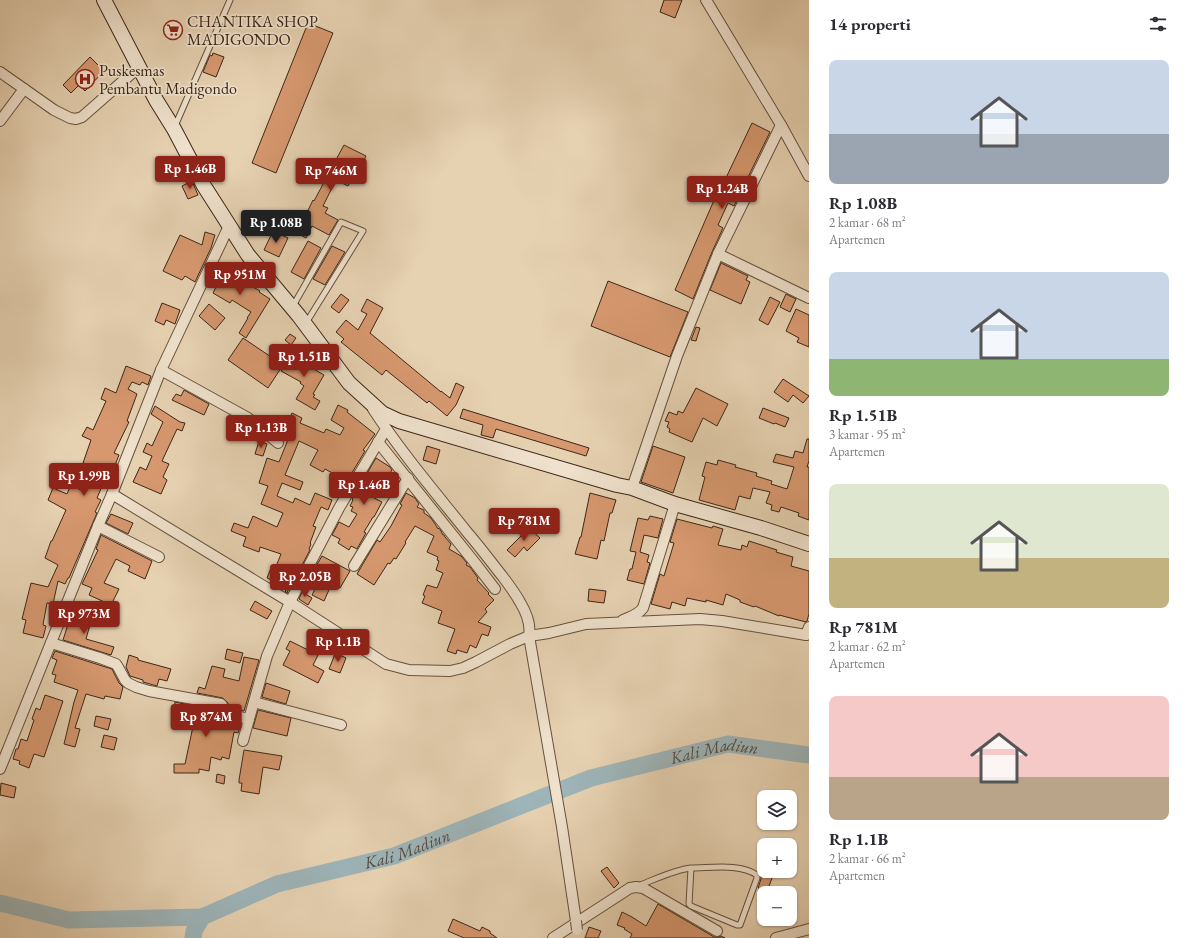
<!DOCTYPE html>
<html lang="id">
<meta charset="utf-8">
<style>
body{margin:0;font-family:"EB Garamond",serif;background:#f2f2f3;color:#2b2b33;height:100vh;display:flex;flex-direction:column;font-size:15px;white-space:nowrap}
*{box-sizing:border-box;margin:0}
p{font-size:13px;color:#7c7c81}
.icon{flex:none;width:22px;height:22px;fill:none;stroke:currentColor;stroke-width:2;stroke-linecap:round;stroke-linejoin:round}
.map{position:relative;flex:1;overflow:hidden}
.panel{display:flex;flex-direction:column;background:#fff;width:380px}
.panel>*{flex:none}
.controls{position:absolute;left:757px;top:790px;display:grid;gap:8px}
.controls a{display:grid;place-items:center;width:40px;height:40px;border-radius:8px;background:#fff;box-shadow:0 1px 3px #0004;font-size:20px}
.price{position:absolute;translate:-50% -34px;padding:0 9px;border-radius:4px;background:#8f2418;color:#fff;font-size:13px;line-height:26px;filter:drop-shadow(0 1px 2px #0008)}
.price::after{content:'';position:absolute;left:50%;top:24px;width:12px;height:9px;margin-left:-6px;background:inherit;clip-path:polygon(0 0,100% 0,50% 100%)}
.price.on{background:#222;color:#fff}
ul{padding:0;list-style:none}
li{display:grid;align-content:center;gap:8px;height:212px;padding:0 20px}
li span{display:grid;place-items:center;height:124px;border-radius:8px;color:#555}
li>.icon{margin-inline-start:auto}
span .icon{width:72px;height:72px;fill:#fffc;stroke-width:1}
li b{font-size:17px}
h2{display:flex;justify-content:space-between;align-items:center;height:48px;padding:0 20px;font-size:17px}
main{display:flex;flex:1;min-height:0}
.map>svg:first-child{display:block}
.lines{fill:none;stroke-linecap:round;stroke-linejoin:round}
.river{stroke:#9db4b8;stroke-width:17}
.building{fill:#d7986f;stroke:#3c2618}
.lane-casing{stroke:#66513e;stroke-width:7}
.street-casing{stroke:#66513e;stroke-width:12}
.secondary-casing{stroke:#3c2618;stroke-width:16}
.lane{stroke:#efe1cc;stroke-width:5}
.street{stroke:#efe1cc;stroke-width:10}
.secondary{stroke:#efe1cc;stroke-width:14}
.street-bridge-casing{stroke:#66513e;stroke-width:12;stroke-linecap:butt}
.street-bridge{stroke:#efe1cc;stroke-width:10}
.labels{text-anchor:middle;stroke-width:3.5;stroke-linejoin:round;paint-order:stroke}
.poi-label{font-size:16px;fill:#3c2618;stroke:#efe1cc;text-anchor:start}
.water-label{font-size:17px;font-style:italic;fill:#544a40;stroke:#efe1cc}
</style>
<main>
<div class="map">
<svg width="809" height="938" viewBox="0 0 809 938">
<rect width="100%" height="100%" fill="#e6d1b1"/>
<filter id="stains"><feTurbulence type="fractalNoise" baseFrequency=".005" numOctaves="4"/><feColorMatrix values="0 0 0 0 .2 0 0 0 0 .09 0 0 0 0 .02 0 0 0 .5 -.17"/></filter>
<radialGradient id="worn" r=".72"><stop offset=".6" stop-color="#630" stop-opacity="0"/><stop offset="1" stop-color="#630" stop-opacity=".3"/></radialGradient>
<g class="lines">
<!-- river -->
<g class="river">
<path id="s1" d="M0,903L69,920L202,917L277,884L394,856L591,778L728,744L809,755"/>
<path d="M193,938L194,931L202,917"/>
</g>
</g>
<!-- building -->
<g class="building">
<path d="M664,0H682L675,18L660,12Z"/>
<path d="M308,23L333,33L276,173L252,163Z"/>
<path d="M213,53L224,57L216,77L203,72L210,55L212,56Z"/>
<path d="M90,57L104,71L85,91L79,85L71,93L63,85Z"/>
<path d="M752,123L770,132L734,206L728,203L718,225L723,228L712,252L693,299L675,290L715,198L716,199Z"/>
<path d="M344,145L366,156L361,166L360,165L348,186L336,180L323,206L328,208L325,213L338,220L329,235L312,226L306,238L297,233L313,200L314,201L338,156Z"/>
<path d="M192,181L198,195L188,199L182,186Z"/>
<path d="M273,231L288,238L279,257L264,250Z"/>
<path d="M205,232L215,235L211,248L195,282L185,276L182,280L163,271L180,235L202,245Z"/>
<path d="M308,241L321,248L304,279L291,272Z"/>
<path d="M332,246L345,252L325,285L313,279Z"/>
<path d="M721,263L748,276L746,280L750,282L741,304L710,290Z"/>
<path d="M217,266L260,291L259,292L270,299L246,338L239,333L248,318H247L251,312L232,300L230,303L213,293L216,287L209,283Z"/>
<path d="M608,281L688,312L670,357L591,326Z"/>
<path d="M341,294L349,300L339,313L331,307Z"/>
<path d="M786,294L796,299L790,312L780,307Z"/>
<path d="M770,297L780,302L768,325L759,320Z"/>
<path d="M367,299L383,308L370,333L441,392V391L450,398L456,383L464,387L456,405L447,416L429,401L427,403L386,370L382,375L341,342L344,339L336,332L346,320L358,330L367,314L361,311Z"/>
<path d="M162,303L180,310L175,324L166,320L164,325L155,321Z"/>
<path d="M209,304L225,318L215,330L199,316Z"/>
<path d="M796,309L809,315V347L797,342L799,338L786,331Z"/>
<path d="M696,327L700,328L696,341L691,340Z"/>
<path d="M290,334L296,338L291,345L285,340Z"/>
<path d="M243,338L283,365L268,388L228,360Z"/>
<path d="M292,350L310,360L307,365L324,375L313,394L315,395L313,397L320,401L315,410L296,399L304,386L300,383L301,382L281,371Z"/>
<path d="M126,366L151,376L148,385L142,382L140,385L132,382L128,389L137,394L127,421L129,422L114,453L119,455L109,480L105,479L97,498L101,500L95,512L97,513L69,578H68L65,584L58,581L53,604L47,603L43,625L46,626L43,638L23,633L26,620L22,619L31,583L48,587L58,565L45,558L51,541H52L66,510L48,500L53,488L67,494L71,485L81,490L91,467L83,463L91,440L82,436L87,427L93,430L106,401L101,399L105,388L116,393Z"/>
<path d="M783,379L809,396L803,403L793,395L788,402L774,392Z"/>
<path d="M696,388L728,404L717,426L703,418L692,442L669,432L670,429L667,427L669,422L665,421L669,412L677,415L678,411L683,413Z"/>
<path d="M184,390L209,404L204,415L172,400L176,394L181,396Z"/>
<path d="M338,405L348,410L347,412L375,434L363,450L365,451L347,481L325,469L323,472L310,465L318,450L299,441L285,475L303,482L300,490L282,483L277,496L293,503L295,498L310,505L315,493L332,500L328,510L321,507L313,526L316,527L310,543L311,544L309,549L310,550L301,567L298,566L287,593L285,591L286,590L282,588L283,585L267,578L271,568L275,569L281,554L260,547L259,552L243,546L246,537L231,531L234,523L248,528L253,516L277,527L283,513L261,504L268,486L259,483L267,458L279,462L291,432L284,430L292,413L302,418L300,423L324,433L326,429L340,435L344,428L331,420Z"/>
<path d="M155,406L180,422L185,423L182,431L177,429L162,461L169,464L163,477L167,480L161,494L133,482L140,467L146,470L152,456L143,452L147,443L152,446L163,422L151,414Z"/>
<path d="M763,408L789,418L785,427L775,423L774,424L759,418Z"/>
<path d="M463,409L589,448L586,456L496,429L493,438L481,435L483,425L460,418Z"/>
<path d="M807,439H809V461L807,467H809V520L798,516L799,513L781,507L779,512L771,510L772,505L766,503L770,492L753,488L750,499L739,496L735,510L699,500L705,477L702,476L706,462L717,465L718,460L736,465L735,467L757,473L756,476L772,481L771,484L787,489L794,467L773,462L776,454L793,458L795,451L803,453Z"/>
<path d="M259,441L267,444L263,456L255,454Z"/>
<path d="M427,446L440,450L436,464L423,460Z"/>
<path d="M653,446L685,457L673,493L641,482Z"/>
<path d="M376,458L390,467L392,470L374,498L382,502L374,517H373L364,532L366,533L357,549L351,546L349,550L338,543L340,539L332,535L339,522L349,527L357,514L351,511L353,507L350,506L353,500L352,499Z"/>
<path d="M406,493L415,498L419,504L417,507L424,510V513L431,518L437,527V528L440,529L442,533V534L444,535L445,537L451,544L449,549L461,556L467,563L466,565L470,567L478,578L477,580L489,593L488,594L494,600L485,609L487,612L478,622L491,627L488,636L482,634L476,648L470,645L467,653L457,650L456,654L447,651L455,629L438,623L442,611L422,603L425,596L423,595L427,585L437,588L443,573L436,570L439,561L437,560L438,557L427,552L434,536L415,526L405,542L406,543L396,559L394,558L390,564L388,563L374,585L357,574L377,540L380,542L391,526L402,505L400,504Z"/>
<path d="M590,493L616,500L612,513H610L604,541L601,540L597,559L575,554L580,537H581Z"/>
<path d="M111,514L133,523L128,534L106,523Z"/>
<path d="M650,516L663,519L658,538L644,535L640,552L649,555L647,562L650,563L644,584L627,580L630,569H632L636,552L630,551L638,518L648,520Z"/>
<path d="M677,519L712,528L713,526L723,529L718,545L741,550L742,545L747,547L749,541L777,550L776,552L793,557L791,566L809,571V614L807,621L806,622L779,615V616L755,606L754,607L740,602V600L726,594L723,605L706,600V602L687,598L685,606L672,602L670,609L651,604L660,574L664,576L674,543L670,542Z"/>
<path d="M527,526L540,538L527,551L524,547L515,557L507,550L522,535L520,533Z"/>
<path d="M101,535L152,561L145,579L128,571L130,566L116,559L104,583L119,589L111,605L89,595L92,588L82,584L98,550L96,549Z"/>
<path d="M322,556L350,571L340,588L332,583L324,601L312,595L321,577L312,573Z"/>
<path d="M589,589L606,591L604,603L588,601Z"/>
<path d="M302,592L312,598L308,605L299,599Z"/>
<path d="M255,601L272,611L267,619L250,610Z"/>
<path d="M71,615L91,621L86,639L114,647L111,655L63,640Z"/>
<path d="M290,641L318,655L313,665L324,671L318,683L283,665L290,651L286,649Z"/>
<path d="M227,649L243,653L240,663L225,659Z"/>
<path d="M55,651L112,669L119,683L123,687L120,699L105,696L104,699L86,694L75,728L80,729L75,747L64,744L74,702L78,690L54,682L56,675L52,674L57,660L52,658Z"/>
<path d="M335,654H338L346,658L340,673L329,669Z"/>
<path d="M129,655L138,658V660L171,669L167,681L159,679L157,686L143,682V680L130,676L126,667Z"/>
<path d="M244,657L259,660L244,711L228,708V703L223,698L197,693L199,687L205,689L212,666L225,669L223,677L239,681Z"/>
<path d="M266,683L290,691L286,704L262,697Z"/>
<path d="M45,695L63,701L44,757L34,754L29,768L19,764L20,761L13,759L16,749H18L21,739L27,741L34,720L32,719L36,708L40,710Z"/>
<path d="M175,702L215,710V715L217,718L241,724L238,733L234,732L229,759L222,757L221,760L211,757L209,771L199,769V773H174V764H185L195,717L174,713Z"/>
<path d="M258,710L291,718L287,736L253,728Z"/>
<path d="M96,716L111,719L108,730L94,726Z"/>
<path d="M104,735L117,738L114,750L101,747Z"/>
<path d="M244,750L282,756L279,770L263,767L259,794L241,791L242,783H239V780Z"/>
<path d="M217,774L225,776L224,784L216,782Z"/>
<path d="M1,783L16,787L14,798L0,795Z"/>
<path d="M607,867L619,883L614,888L601,871Z"/>
<path d="M761,874L772,878L767,892L758,888L761,879Z"/>
<path d="M658,904L714,937H717L721,936L725,938H630L632,934L624,929L625,928L617,925L622,912L632,917L646,926Z"/>
<path d="M453,919L480,931L482,927L490,931V933L497,938H464L448,931Z"/>
<path d="M589,927L601,931L598,938H585Z"/>
</g>
<g class="lines">
<!-- lane casing -->
<g class="lane-casing">
<g id="lane">
<path d="M175,126L230,0"/>
<path d="M293,306L341,222L363,231L306,323"/>
<path d="M640,885C656,879 674,870 691,868C711,868 740,863 757,875V878L740,925H737L691,906L689,904L691,868"/>
</g>
</g>
<!-- street casing -->
<g class="street-casing">
<g id="street">
<path d="M706,0L781,125L809,176"/>
<path d="M0,72L54,110L70,118L76,119L82,117L139,67"/>
<path d="M0,121L24,89"/>
<path d="M718,254L781,125"/>
<path d="M161,370L248,418L278,443"/>
<path d="M373,409C401,452 435,492 467,532C480,547 491,562 503,577C509,585 515,593 520,602C526,612 531,625 529,636L562,827L576,921"/>
<path d="M378,442L475,563L495,589"/>
<path d="M632,488L677,356L718,254L809,298"/>
<path d="M112,494L290,602L386,664L409,670L450,671L463,668L476,662L510,644L529,636L549,633L586,624L700,619L722,621L806,635L809,627"/>
<path d="M98,526L159,557"/>
<path d="M354,566L408,478"/>
<path d="M623,620C630,617 638,615 643,608L675,504"/>
<path d="M51,643L100,658L116,664L118,667L125,680L128,683L136,687L149,691L221,704L222,705L221,713L249,719L267,656L290,602L339,508L386,429"/>
<path d="M254,702L341,725"/>
<path d="M243,741L249,719"/>
<path d="M0,769L98,526L112,494L161,370L229,226"/>
<path d="M553,938L630,888L636,887L643,888L717,931"/>
<path d="M776,938L809,929"/>
</g>
</g>
<!-- secondary casing -->
<g class="secondary-casing">
<path id="secondary" d="M104,0L156,100L174,129L204,186L248,255L299,316L349,383L382,413L399,421L617,485L632,488L675,504L761,528L809,544"/>
</g>
<!-- lane -->
<use href="#lane" class="lane"/>
<!-- street -->
<use href="#street" class="street"/>
<!-- secondary -->
<use href="#secondary" class="secondary"/>
<!-- street-bridge casing -->
<g class="street-bridge-casing">
<path id="street-bridge" d="M576,921L577,930"/>
</g>
<!-- street-bridge -->
<use href="#street-bridge" class="street-bridge"/>
</g>
<!-- icons -->
<defs>
<g id="supermarket-ring" transform="scale(1)"><circle r="9.5" fill="#efe1cc" stroke="#8f2418" stroke-width="1.5"/><path d="M-6-5.5h2.5l.6 2H6L4.5 2H-2.5L-4.4-4H-6ZM-1.5 3.2a1.3 1.3 0 1 0 .1 0ZM3 3.2a1.3 1.3 0 1 0 .1 0Z" fill="#8f2418"/></g>
<g id="hospital-ring" transform="scale(1)"><circle r="9.5" fill="#efe1cc" stroke="#8f2418" stroke-width="1.5"/><path d="M-5-5h3v3.5h4V-5h3V5h-3V1.5h-4V5h-3Z" fill="#8f2418"/></g>
</defs>
<g fill-rule="evenodd">
<use href="#supermarket-ring" x="173" y="30"/>
<use href="#hospital-ring" x="85" y="79"/>
</g>
<g class="labels">
<!-- poi labels -->
<g class="poi-label">
<text x="187" y="27">CHANTIKA SHOP<tspan x="187" dy="18">MADIGONDO</tspan></text>
<text x="99" y="76">Puskesmas<tspan x="99" dy="18">Pembantu Madigondo</tspan></text>
</g>
<!-- water labels -->
<g class="water-label">
<text dy="6" stroke="none"><textPath href="#s1" startOffset="745">Kali Madiun</textPath></text>
<text dy="6" stroke="none"><textPath href="#s1" startOffset="421">Kali Madiun</textPath></text>
</g>
</g>
<rect width="100%" height="100%" filter="url(#stains)"/>
<rect width="100%" height="100%" fill="url(#worn)"/>
</svg>
<div class="controls">
<a><svg class="icon" aria-label="layers" viewBox="0 0 24 24"><path d="M12 4l9 5-9 5-9-5zM3 14l9 5 9-5"/></svg></a>
<a>+</a>
<a>−</a>
</div>
<b class="price" style="left:190px;top:190px">Rp 1.46B</b>
<b class="price" style="left:331px;top:192px">Rp 746M</b>
<b class="price" style="left:722px;top:210px">Rp 1.24B</b>
<b class="price on" style="left:276px;top:244px">Rp 1.08B</b>
<b class="price" style="left:240px;top:296px">Rp 951M</b>
<b class="price" style="left:304px;top:378px">Rp 1.51B</b>
<b class="price" style="left:261px;top:449px">Rp 1.13B</b>
<b class="price" style="left:84px;top:497px">Rp 1.99B</b>
<b class="price" style="left:364px;top:506px">Rp 1.46B</b>
<b class="price" style="left:524px;top:542px">Rp 781M</b>
<b class="price" style="left:305px;top:598px">Rp 2.05B</b>
<b class="price" style="left:84px;top:635px">Rp 973M</b>
<b class="price" style="left:338px;top:663px">Rp 1.1B</b>
<b class="price" style="left:206px;top:738px">Rp 874M</b>
</div>
<section class="panel">
<h2>14 properti<svg class="icon" aria-label="filters" viewBox="0 0 24 24"><path d="M4 7h16M4 17h16"/><circle cx="9" cy="7" r="2"/><circle cx="15" cy="17" r="2"/></svg></h2>
<ul>
<li><span style="background:linear-gradient(#c9d6e8 60%,#9aa5b1 0)"><svg class="icon" aria-label="home" viewBox="0 0 24 24"><path d="M3 11l9-7 9 7M6 9v11h12V9"/></svg></span><div><b>Rp 1.08B</b><p>2 kamar · 68 m²</p><p>Apartemen</p></div></li>
<li><span style="background:linear-gradient(#c9d6e8 70%,#8fb573 0)"><svg class="icon" aria-label="home" viewBox="0 0 24 24"><path d="M3 11l9-7 9 7M6 9v11h12V9"/></svg></span><div><b>Rp 1.51B</b><p>3 kamar · 95 m²</p><p>Apartemen</p></div></li>
<li><span style="background:linear-gradient(#dfe7d0 60%,#c2b280 0)"><svg class="icon" aria-label="home" viewBox="0 0 24 24"><path d="M3 11l9-7 9 7M6 9v11h12V9"/></svg></span><div><b>Rp 781M</b><p>2 kamar · 62 m²</p><p>Apartemen</p></div></li>
<li><span style="background:linear-gradient(#f6c9c9 65%,#b9a48a 0)"><svg class="icon" aria-label="home" viewBox="0 0 24 24"><path d="M3 11l9-7 9 7M6 9v11h12V9"/></svg></span><div><b>Rp 1.1B</b><p>2 kamar · 66 m²</p><p>Apartemen</p></div></li>
</ul>
</section>
</main>
